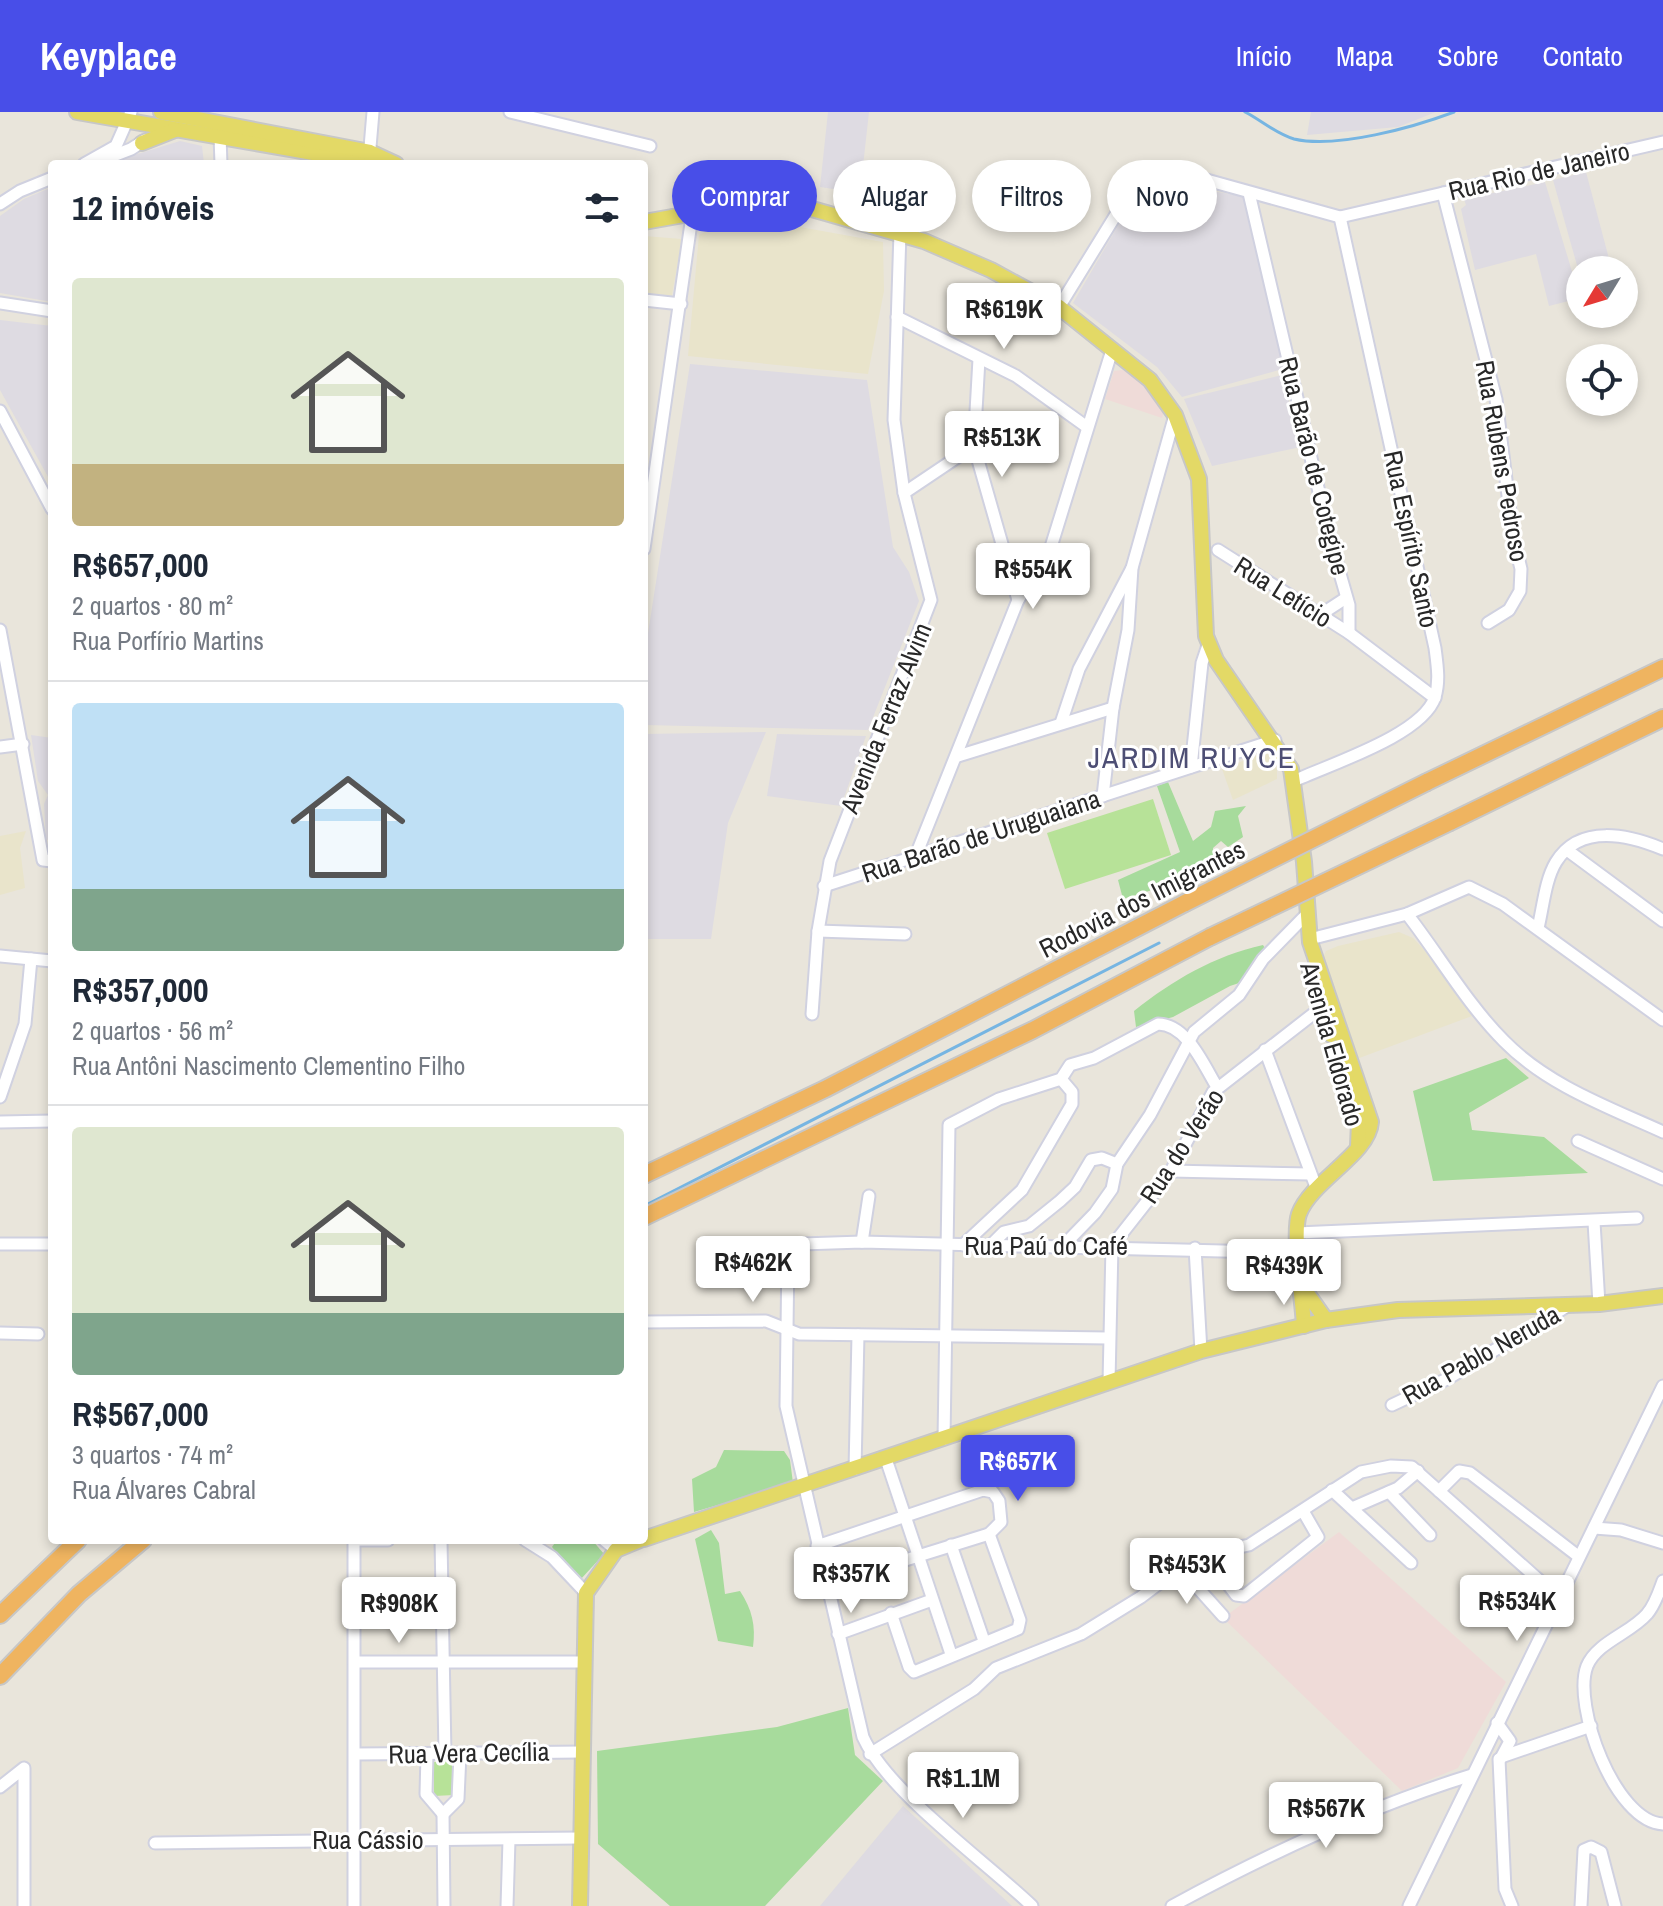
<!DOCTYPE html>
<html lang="pt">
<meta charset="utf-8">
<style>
body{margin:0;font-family:"Archivo Narrow",sans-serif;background:#f6f6f7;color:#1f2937;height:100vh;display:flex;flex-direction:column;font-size:30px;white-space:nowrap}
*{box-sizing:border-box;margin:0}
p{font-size:26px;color:#747a83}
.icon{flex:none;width:44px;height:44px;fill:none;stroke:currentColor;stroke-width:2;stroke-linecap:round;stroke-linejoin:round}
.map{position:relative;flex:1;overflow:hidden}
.panel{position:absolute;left:48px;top:48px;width:600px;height:1384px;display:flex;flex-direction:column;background:#fff;border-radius:8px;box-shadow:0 4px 12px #0003}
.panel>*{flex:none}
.guide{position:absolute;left:672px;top:48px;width:760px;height:72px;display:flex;gap:16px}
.needle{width:52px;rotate:232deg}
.tools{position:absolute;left:1566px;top:144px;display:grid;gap:16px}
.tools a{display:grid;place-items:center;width:72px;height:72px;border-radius:50%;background:#fff;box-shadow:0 4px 12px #0003;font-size:40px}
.price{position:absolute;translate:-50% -68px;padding:0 18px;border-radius:8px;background:#fff;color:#222;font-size:26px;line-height:52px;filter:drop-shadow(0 2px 4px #0008)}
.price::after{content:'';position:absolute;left:50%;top:48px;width:24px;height:18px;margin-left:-12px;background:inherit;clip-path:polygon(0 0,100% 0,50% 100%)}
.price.active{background:#484ee8;color:#fff}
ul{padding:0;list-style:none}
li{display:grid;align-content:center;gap:16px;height:424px;padding:0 24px}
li+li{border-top:2px solid #e0e1e3}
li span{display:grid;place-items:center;height:248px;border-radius:8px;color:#555}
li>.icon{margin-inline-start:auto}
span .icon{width:144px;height:144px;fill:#fffc;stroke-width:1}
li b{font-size:34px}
h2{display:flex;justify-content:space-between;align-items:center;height:96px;padding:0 24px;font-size:34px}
.pill{padding:0 28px;border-radius:36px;background:#fff;box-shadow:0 4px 12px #0003;font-size:28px;line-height:72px}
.pill.active{background:#484ee8;color:#fff}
header{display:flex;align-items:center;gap:48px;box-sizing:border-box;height:112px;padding:0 40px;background:#484ee8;color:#fff}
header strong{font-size:38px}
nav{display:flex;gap:44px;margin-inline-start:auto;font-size:28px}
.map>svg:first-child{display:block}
.industrial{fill:#dedbe2}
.education{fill:#e9e4cb}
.medical{fill:#efdbd8}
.green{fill:#a7db9c}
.pitch{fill:#b7e298}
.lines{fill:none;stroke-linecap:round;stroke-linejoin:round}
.stream{stroke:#76b5e2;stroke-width:3}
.minor-casing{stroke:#d0d1e0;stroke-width:15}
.major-casing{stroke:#c7c7c7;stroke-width:18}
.highway-casing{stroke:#c7c7c7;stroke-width:20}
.minor{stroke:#fff;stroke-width:11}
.major{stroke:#e3d966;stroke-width:14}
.highway{stroke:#efb460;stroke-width:16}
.highway-bridge-casing{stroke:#c7c7c7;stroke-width:20;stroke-linecap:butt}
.highway-bridge{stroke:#efb460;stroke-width:16}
.labels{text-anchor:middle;stroke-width:6;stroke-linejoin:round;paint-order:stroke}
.street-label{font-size:26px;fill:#282828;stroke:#fff}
.quarter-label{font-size:30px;letter-spacing:2px;fill:#4d4e74;stroke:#fff}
</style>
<header>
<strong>Keyplace</strong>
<nav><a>Início</a><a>Mapa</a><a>Sobre</a><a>Contato</a></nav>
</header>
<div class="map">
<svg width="1663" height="1794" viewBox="0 0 1663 1794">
<rect width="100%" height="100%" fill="#e9e5db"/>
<!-- industrial -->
<g class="industrial">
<path d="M828,0H869L860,81L820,75Z"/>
<path d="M1311,0H1436L1398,15L1307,23Z"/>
<path d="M180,29L202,34L204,52H105Z"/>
<path d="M1586,60L1612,158H1580V164L1553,68Z"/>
<path d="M1545,70L1580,186L1549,194L1536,142L1475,158L1461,97L1466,93L1464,87Z"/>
<path d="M1186,74L1245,85L1283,257L1182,285L1157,255L1073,191L1133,88L1163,76Z"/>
<path d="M52,75V190L0,181V104L24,87Z"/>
<path d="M0,208L52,214V372L0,278Z"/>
<path d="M690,252L867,268L893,435L909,460L919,489L868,618L644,613V547Z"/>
<path d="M1282,263L1301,335L1212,354L1184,287Z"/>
<path d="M766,620L728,711L711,827H644V622Z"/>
<path d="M777,622L866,624L841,694L767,684Z"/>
<path d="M31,623L52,626V732L46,726L44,692L48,683L38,669Z"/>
<path d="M903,1694L1012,1794H820Z"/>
</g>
<!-- education -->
<g class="education">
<path d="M767,109L883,130L884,179L868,262L688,244L699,123L711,117Z"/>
<path d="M644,124L682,127L671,188L644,183Z"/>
<path d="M1266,640L1277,651V667L1233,688L1222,657Z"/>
<path d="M26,719L20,736L25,776L0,783V724Z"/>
<path d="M1399,820L1413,826L1427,841L1472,904L1354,948L1323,846L1326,839L1338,834Z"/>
</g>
<!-- medical -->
<g class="medical">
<path d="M1122,258L1133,261L1166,291L1162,306L1105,287L1114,259Z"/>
<path d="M1339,1420L1506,1570L1458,1656L1402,1679L1223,1506Z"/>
</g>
<!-- green -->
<g class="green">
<path d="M1168,670L1193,729L1211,715L1215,699L1246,694L1238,704L1243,725L1228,735L1221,729L1213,736V748L1201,763L1123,787L1118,768L1180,740L1157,674Z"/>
<path d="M1263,833L1266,838L1245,869L1230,874L1173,905L1136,915L1134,899C1173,868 1214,844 1263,833Z"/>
<path d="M1506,946L1529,966L1469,1001L1472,1018L1544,1025L1588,1061L1433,1069L1413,979Z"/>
<path d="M724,1338L784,1339L790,1348L793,1371L694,1400L692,1367L716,1355Z"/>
<path d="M711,1418L719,1431L725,1482L740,1479C752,1497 756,1514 753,1535L718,1529L695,1427Z"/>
<path d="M557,1428H592L604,1442L580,1468L552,1435Z"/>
<path d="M848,1596L855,1643L883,1669L765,1794H670L598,1732L597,1639L777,1615Z"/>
</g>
<!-- pitch -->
<g class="pitch">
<path d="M1153,687L1171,743L1065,777L1047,721Z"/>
<path d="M434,1650H453L454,1683L434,1684Z"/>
</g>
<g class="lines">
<!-- stream -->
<g class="stream">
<path d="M1245,0C1261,8 1276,22 1294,27C1337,37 1414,15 1454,0"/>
<path d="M644,1094L1159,831"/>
</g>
<!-- minor casing -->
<g class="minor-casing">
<g id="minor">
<path d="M510,0L650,34"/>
<path d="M220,24L221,52"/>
<path d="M369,47L373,0"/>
<path d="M84,52L116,34L131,0"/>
<path d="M92,52L131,37L145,28"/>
<path d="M1249,81L1330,427L1349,493V521"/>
<path d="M1443,81L1496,287L1513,424L1521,457L1520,479L1509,498L1488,511"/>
<path d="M0,92L20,79L52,66"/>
<path d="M644,188L681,192"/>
<path d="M0,191L52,199"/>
<path d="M1059,195L1125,88L1148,69L1176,63L1203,67L1340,105L1663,30"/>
<path d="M897,205L1016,264L1087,315"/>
<path d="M979,247L974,334L1018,488"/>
<path d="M0,299L52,397"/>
<path d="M904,381L974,334"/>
<path d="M644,437L692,104"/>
<path d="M1218,438L1349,521L1435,586"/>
<path d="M1320,503L1346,486"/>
<path d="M0,518L43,748L52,749"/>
<path d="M1061,611L1079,557L1132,456"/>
<path d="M0,635L23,632"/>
<path d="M958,644L1113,596"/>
<path d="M1191,655L1202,551L1208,533"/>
<path d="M1294,669C1330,652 1423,623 1435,585C1440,569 1437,552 1435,536L1340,105"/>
<path d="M1103,684L1113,596L1128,518L1132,456L1175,303"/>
<path d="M1567,738L1663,809"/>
<path d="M914,748L1018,488L1051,435L1112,238"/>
<path d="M824,774L1275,628"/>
<path d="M1407,802C1439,843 1467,892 1504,929C1547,973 1608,995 1663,1020"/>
<path d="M1538,816C1543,796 1545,768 1556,750C1580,711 1629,723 1663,737"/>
<path d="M818,819L905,822"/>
<path d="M1310,827L1407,802L1469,775L1503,792L1663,908"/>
<path d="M0,844L52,849"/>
<path d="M812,902L818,819L830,749L931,488L904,381L894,308L900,120"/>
<path d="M1265,938L1316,1075"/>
<path d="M0,985L25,912L31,847"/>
<path d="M0,1010L52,1009"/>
<path d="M1578,1029L1663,1067"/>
<path d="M1171,1059L1310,1062"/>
<path d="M1594,1110L1599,1192"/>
<path d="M1297,1121L1637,1106"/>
<path d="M862,1130L869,1084"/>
<path d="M0,1132H52"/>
<path d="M963,1133L1022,1078L1072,992V980L1061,967"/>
<path d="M990,1134L1004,1120L1029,1114L1060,1089L1075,1075L1091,1048L1102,1046L1117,1052"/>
<path d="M1063,1134L1095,1101L1112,1077L1117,1052L1150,1003L1194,920L1239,883L1263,847L1307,802"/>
<path d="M1195,1136L1201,1239"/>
<path d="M644,1210L766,1209L799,1222L1108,1226"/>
<path d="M0,1221L38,1222"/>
<path d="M1109,1270L1112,1134L1171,1059L1213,980L1326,892"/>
<path d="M1392,1293L1447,1267L1569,1193"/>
<path d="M944,1327L949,1013L999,987L1061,967L1070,953L1094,946L1158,912C1187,912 1204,954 1217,975"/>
<path d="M886,1347L951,1542"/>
<path d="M855,1357L858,1223"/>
<path d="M1332,1378L1411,1451"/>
<path d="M1439,1379L1459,1359L1470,1361L1578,1444"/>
<path d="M1389,1380L1430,1423"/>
<path d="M1352,1396L1398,1376L1418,1359"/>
<path d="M1594,1416L1621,1418L1663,1431"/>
<path d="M354,1428V1794"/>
<path d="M354,1428H388"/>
<path d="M441,1428L445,1642"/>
<path d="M525,1428L552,1445L586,1481"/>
<path d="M604,1428L616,1438"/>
<path d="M951,1433L984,1529"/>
<path d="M817,1434L983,1378L993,1380L999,1389L1001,1410L989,1422L825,1473"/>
<path d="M1204,1441L1236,1483L1244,1484L1318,1425L1303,1399"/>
<path d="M1180,1456L1223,1504"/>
<path d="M1663,1469C1659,1480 1655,1493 1647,1502C1631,1521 1597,1530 1587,1554C1572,1593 1615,1710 1663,1712"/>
<path d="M891,1501L909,1555L914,1560L1018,1517L1020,1508L989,1422"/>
<path d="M838,1522L932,1488"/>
<path d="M355,1550H584"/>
<path d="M1497,1611L1510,1629L1501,1646"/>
<path d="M356,1642L582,1640"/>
<path d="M427,1642L426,1682L443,1702"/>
<path d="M870,1642L974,1577L996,1556L1081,1522L1141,1485L1194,1445L1249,1433L1361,1360L1391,1354L1412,1355L1558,1485"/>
<path d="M1504,1644L1591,1614"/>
<path d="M1499,1647L1505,1777L1512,1794"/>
<path d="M0,1675L24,1656V1794"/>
<path d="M443,1702L444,1794"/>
<path d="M443,1702L458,1687L460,1642"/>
<path d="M155,1731L580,1726"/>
<path d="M507,1794L509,1728"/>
<path d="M1032,1794C985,1749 888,1680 863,1625L786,1294L788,1141L802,1132L862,1130L1299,1141"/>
<path d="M1172,1794C1268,1742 1368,1695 1472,1663"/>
<path d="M1409,1794L1663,1274"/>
<path d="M1581,1794L1584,1738L1591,1735L1601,1740L1615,1794"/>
</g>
</g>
<!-- major casing -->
<g class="major-casing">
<g id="major">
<path d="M77,0L336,45L381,47"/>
<path d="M161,0L370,40L396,52"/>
<path d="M142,31L175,18"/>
<path d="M644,110L751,91L805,95L924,129L991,158L1059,195L1150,268L1175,303L1199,367L1206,524L1216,548L1291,657L1304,750L1310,830L1371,1010C1369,1042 1311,1069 1299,1102C1292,1122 1303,1190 1304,1214"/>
<path d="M1310,859L1331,923"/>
<path d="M1346,965L1359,1010L1358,1034"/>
<path d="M1302,1174L1326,1208"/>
<path d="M644,1427L1201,1239L1326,1208L1398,1198L1599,1192L1663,1184"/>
<path d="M580,1794L586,1481L616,1438L640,1428"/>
</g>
</g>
<!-- highway casing -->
<g class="highway-casing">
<g id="highway">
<path d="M1427,670L1663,556"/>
<path d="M1450,710L1663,606"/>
<path d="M644,1063L825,977L1185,791"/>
<path d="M644,1105L1033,918L1210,825"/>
<path d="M0,1503L78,1428"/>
<path d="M0,1564L79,1482L143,1428"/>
</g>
</g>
<!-- minor -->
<use href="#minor" class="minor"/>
<!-- major -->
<use href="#major" class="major"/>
<!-- highway -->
<use href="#highway" class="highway"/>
<!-- highway-bridge casing -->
<g class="highway-bridge-casing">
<g id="highway-bridge">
<path d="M1185,791L1427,670"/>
<path d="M1210,825L1450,710"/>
</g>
</g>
<!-- highway-bridge -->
<use href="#highway-bridge" class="highway-bridge"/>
</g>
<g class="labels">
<!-- street labels -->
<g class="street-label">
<text transform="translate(1539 59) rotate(-13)" y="9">Rua Rio de Janeiro</text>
<text transform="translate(1502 349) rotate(80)" y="9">Rua Rubens Pedroso</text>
<text transform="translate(1314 354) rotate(76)" y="9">Rua Barão de Cotegipe</text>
<text transform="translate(1411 427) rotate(78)" y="9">Rua Espírito Santo</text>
<text transform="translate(1283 480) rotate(32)" y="9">Rua Letício</text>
<text transform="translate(886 606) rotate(-68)" y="9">Avenida Ferraz Alvim</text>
<text transform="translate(981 724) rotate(-18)" y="9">Rua Barão de Uruguaiana</text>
<text transform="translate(1142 787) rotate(-27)" y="9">Rodovia dos Imigrantes</text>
<text transform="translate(1332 932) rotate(74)" y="9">Avenida Eldorado</text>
<text transform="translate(1182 1034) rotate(-57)" y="9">Rua do Verão</text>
<text x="1046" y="1143">Rua Paú do Café</text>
<text transform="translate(1481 1243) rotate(-29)" y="9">Rua Pablo Neruda</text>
<text transform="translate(469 1641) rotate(-1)" y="9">Rua Vera Cecília</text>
<text x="368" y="1737">Rua Cássio</text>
</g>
<!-- quarter labels -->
<g class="quarter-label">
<text x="1192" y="656">JARDIM RUYCE</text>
</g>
</g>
</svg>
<div class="tools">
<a><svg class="needle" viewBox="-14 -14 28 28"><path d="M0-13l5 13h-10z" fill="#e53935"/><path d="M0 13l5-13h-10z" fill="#747a83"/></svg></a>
<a><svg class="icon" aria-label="locate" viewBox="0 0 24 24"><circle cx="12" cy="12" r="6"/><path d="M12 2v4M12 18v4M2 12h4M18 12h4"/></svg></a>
</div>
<b class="price" style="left:1004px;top:239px">R$619K</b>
<b class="price" style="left:1002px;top:367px">R$513K</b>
<b class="price" style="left:1033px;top:499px">R$554K</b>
<b class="price" style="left:753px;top:1192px">R$462K</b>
<b class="price" style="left:1284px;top:1195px">R$439K</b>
<b class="price active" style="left:1018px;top:1391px">R$657K</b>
<b class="price" style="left:1187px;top:1494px">R$453K</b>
<b class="price" style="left:851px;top:1503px">R$357K</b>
<b class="price" style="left:1517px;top:1531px">R$534K</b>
<b class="price" style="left:399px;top:1533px">R$908K</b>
<b class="price" style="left:963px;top:1708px">R$1.1M</b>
<b class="price" style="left:1326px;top:1738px">R$567K</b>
<div class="guide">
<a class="pill active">Comprar</a>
<a class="pill">Alugar</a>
<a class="pill">Filtros</a>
<a class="pill">Novo</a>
</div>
<section class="panel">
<h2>12 imóveis<svg class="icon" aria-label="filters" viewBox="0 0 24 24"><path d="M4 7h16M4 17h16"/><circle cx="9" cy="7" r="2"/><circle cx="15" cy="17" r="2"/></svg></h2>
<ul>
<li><span style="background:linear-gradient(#dfe7d0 75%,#c2b280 0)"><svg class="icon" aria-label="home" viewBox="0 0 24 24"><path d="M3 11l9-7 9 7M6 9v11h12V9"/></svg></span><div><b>R$657,000</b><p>2 quartos · 80 m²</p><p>Rua Porfírio Martins</p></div></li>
<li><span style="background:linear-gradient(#bfe0f5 75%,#7fa58c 0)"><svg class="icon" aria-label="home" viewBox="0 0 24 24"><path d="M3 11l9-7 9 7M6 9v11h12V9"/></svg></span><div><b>R$357,000</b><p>2 quartos · 56 m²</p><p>Rua Antôni Nascimento Clementino Filho</p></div></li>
<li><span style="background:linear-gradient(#dfe7d0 75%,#7fa58c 0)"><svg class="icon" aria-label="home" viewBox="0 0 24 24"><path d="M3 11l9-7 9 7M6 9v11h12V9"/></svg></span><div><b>R$567,000</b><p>3 quartos · 74 m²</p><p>Rua Álvares Cabral</p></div></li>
</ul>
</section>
</div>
